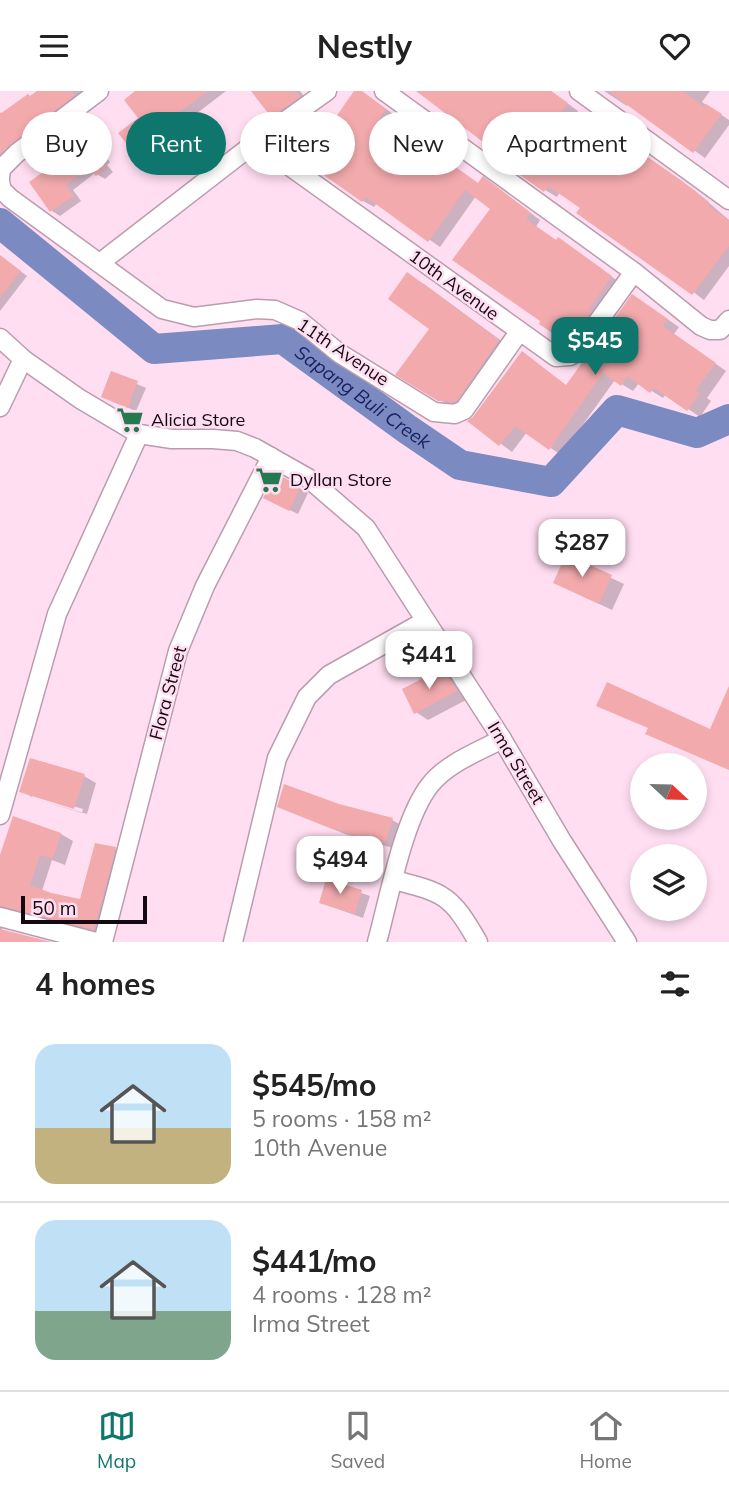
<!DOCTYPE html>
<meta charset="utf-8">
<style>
body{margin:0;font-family:Mulish,sans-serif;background:#f6f6f6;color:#222;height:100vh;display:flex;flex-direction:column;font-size:26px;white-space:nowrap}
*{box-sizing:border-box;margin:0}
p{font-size:23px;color:#767676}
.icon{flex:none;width:38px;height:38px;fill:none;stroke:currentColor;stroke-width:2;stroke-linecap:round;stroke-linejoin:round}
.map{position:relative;height:851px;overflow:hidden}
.panel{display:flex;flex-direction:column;background:#fff;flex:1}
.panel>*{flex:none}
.banner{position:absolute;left:21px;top:21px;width:688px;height:63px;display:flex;gap:14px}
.needle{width:46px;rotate:112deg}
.fabs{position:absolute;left:630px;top:662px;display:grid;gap:14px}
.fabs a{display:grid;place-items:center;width:77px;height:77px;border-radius:50%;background:#fff;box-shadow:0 4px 10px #0003;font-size:35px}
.scale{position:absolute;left:21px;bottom:18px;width:126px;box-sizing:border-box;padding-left:7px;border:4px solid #140910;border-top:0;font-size:19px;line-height:24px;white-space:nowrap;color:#140910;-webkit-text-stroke:5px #ffdef1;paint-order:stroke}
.price{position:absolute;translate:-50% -60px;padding:0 16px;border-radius:14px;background:#fff;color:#222;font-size:23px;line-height:46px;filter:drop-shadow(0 2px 4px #0008)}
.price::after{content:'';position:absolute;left:50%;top:42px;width:21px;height:16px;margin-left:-10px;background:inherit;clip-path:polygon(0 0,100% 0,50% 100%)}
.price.on{background:#0f766e;color:#fff}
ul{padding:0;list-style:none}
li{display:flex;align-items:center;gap:21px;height:175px;padding:0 35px}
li+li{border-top:2px solid #e0e0e0}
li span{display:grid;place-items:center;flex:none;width:196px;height:140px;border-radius:21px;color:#555}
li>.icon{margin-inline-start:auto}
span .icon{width:84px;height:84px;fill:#fffc;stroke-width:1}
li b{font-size:30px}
h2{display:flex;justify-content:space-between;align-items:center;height:84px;padding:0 35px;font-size:30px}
.pill{padding:0 24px;border-radius:32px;background:#fff;box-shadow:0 4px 10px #0003;font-size:24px;line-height:63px}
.pill.on{background:#0f766e;color:#fff}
header{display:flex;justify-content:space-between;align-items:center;height:91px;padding:0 35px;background:#fff;font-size:32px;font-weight:700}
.tabs{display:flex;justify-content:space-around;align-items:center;height:98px;border-top:2px solid #e0e0e0;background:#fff;font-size:19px;color:#767676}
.tabs a{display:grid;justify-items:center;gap:4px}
.tabs .on{color:#0f766e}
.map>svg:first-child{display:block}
.shadow{fill:#0003}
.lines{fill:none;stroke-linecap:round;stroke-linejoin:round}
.river{stroke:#7b8ac1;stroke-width:30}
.building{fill:#f2aaad}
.minor-casing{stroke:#bb9caf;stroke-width:21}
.minor{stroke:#fff;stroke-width:18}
.labels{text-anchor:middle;stroke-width:5;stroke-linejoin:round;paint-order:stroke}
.street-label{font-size:18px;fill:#140910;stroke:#ffdef1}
.poi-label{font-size:18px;fill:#140910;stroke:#ffdef1;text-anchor:start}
.water-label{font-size:19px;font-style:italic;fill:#1a2162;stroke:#ffdef1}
</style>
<header><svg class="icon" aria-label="menu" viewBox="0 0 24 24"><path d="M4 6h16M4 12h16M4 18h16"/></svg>Nestly<svg class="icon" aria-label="heart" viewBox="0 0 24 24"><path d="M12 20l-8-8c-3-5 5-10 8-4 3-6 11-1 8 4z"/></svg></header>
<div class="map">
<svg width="729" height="851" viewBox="0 0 729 851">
<rect width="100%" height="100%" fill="#ffdef1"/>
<!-- shadow -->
<g class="shadow">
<path d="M38,0H93L0,77V21L2,24Z"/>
<path d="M138,0H226L188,29L190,32L147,67L135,60L140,27Z"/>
<path d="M253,0H300L310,13L284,32L272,25Z"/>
<path d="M357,0L368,5L396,25L388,36L479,93L494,94L540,129L536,136L557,150L569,155L622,193L579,258L568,252L493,117L476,105L440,156L377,112L374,116L363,110L310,48L332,35Z"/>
<path d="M419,0H551L578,20L552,57L573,72L611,41L694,99L729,129V175L704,209L560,101L557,106L545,99L491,61L494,57Z"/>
<path d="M604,0H710L702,11L729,29V34L705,67L628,13L627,15Z"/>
<path d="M90,51L98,56L110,71L107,74L113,81L105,88L95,82L73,99L81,110L60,125L52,120L32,91L55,78Z"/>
<path d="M0,165L27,185L0,220Z"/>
<path d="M408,184L424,193L515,260L456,319L439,308L431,237Z"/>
<path d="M633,205L679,236L674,243L726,280L707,307L711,310L700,326L666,303L663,307L639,292L633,300L615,289L561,364L527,341L512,361L470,330L522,262L567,295Z"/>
<path d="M112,282L146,297L136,320L111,310Z"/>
<path d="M276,384L308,402L298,423L273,411Z"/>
<path d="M567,466L624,493L612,519L555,492Z"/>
<path d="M443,579L455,586L468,608L428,629L416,621Z"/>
<path d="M84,685L96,692L87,723L33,707L82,722L83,718L32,703V706L22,700Z"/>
<path d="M279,715H339L392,729L403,735L396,758L345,743Z"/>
<path d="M14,728L61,743L73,750L65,774L52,769L42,800L82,810L115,758L127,765L106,844L10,821L2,816V839L46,851H0V769Z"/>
<path d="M327,790L370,805L363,827L321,812Z"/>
</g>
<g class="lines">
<!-- river -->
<path class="river" id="s1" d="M0,132L154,258L283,248L407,338L460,374L551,391L617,319L697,342L729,328"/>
</g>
<!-- building -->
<g class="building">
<path d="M37,0H72L75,4L0,63V23L28,3L30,5Z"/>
<path d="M135,0H208L178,22L180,24L134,62L118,42L138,27L124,9Z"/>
<path d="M251,0H295L300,6L271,26Z"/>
<path d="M354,0H362L386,18L379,29L409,50L412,45L478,92L483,85L531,122L526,128L556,149L558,146L612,185L589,218L592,220L568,253L539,233L540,230L452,169L490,118L465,99L428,151L366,106L362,111L291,61L304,43L309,47L321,30L331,33Z"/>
<path d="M416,0H551L568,12L542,49L572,71L599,32L682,90L709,111L708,114L729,129V155L692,204L576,122L580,117L548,95L544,101L496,67L489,61L491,57Z"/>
<path d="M608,0H683L704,16L706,13L722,23L693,62Z"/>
<path d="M90,49L103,66L100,69L106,75L96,85L88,77L66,94L74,105L50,121L29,91L53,74L54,76Z"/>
<path d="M0,164L21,180L0,207Z"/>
<path d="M407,181L499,249L457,310L453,311L438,310L395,284L429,238L388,208Z"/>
<path d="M632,203L668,228L663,235L716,272L696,299L700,302L687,320L654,297L650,302L627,285L621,295L603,282L549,359L515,335L499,355L467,330L473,326L522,260L566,294Z"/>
<path d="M111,280L138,290L128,317L101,306Z"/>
<path d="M276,382L300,396L289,420L263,407Z"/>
<path d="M566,463L612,484L599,513L553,492Z"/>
<path d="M443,577L457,600L414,623L402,598Z"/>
<path d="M607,591L710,638L729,595V679L645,643L648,637L596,615Z"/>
<path d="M30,667L85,683L74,718L19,701Z"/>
<path d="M284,693L339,713L393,727L385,753L332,738L277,716Z"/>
<path d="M13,725L61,742L53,768L40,764L30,794L51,802L80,808L95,752L116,756L94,839L0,815V764Z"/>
<path d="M326,788L362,799L355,823L319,812Z"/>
<path d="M0,838L51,851H0Z"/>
</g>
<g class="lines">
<!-- minor casing -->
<g class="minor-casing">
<g id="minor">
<path d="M384,0L634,181L701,235L710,239H720L729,229"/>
<path d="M579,0L729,109"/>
<path d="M256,51L556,266L570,265L576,261L634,181"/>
<path d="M0,87L1,78L17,62L99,0"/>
<path d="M0,91L2,99L10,107L162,218L194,226L257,218L275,219L300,230L339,262L434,321L455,323L464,319L519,241"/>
<path d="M101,171L256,51L327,0"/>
<path d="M0,247L23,268L80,308L139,343L172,348H213L237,350L255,357L308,387L366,437L502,648L562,750L627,851"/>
<path d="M0,316L23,268"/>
<path d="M0,724L57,523L139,343"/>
<path d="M394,789C445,802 451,804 478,851"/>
<path d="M0,826L96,851"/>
<path d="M103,851L178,560L205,495L271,366"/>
<path d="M233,851L277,667L307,606L329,584L425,530"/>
<path d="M377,851C389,808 403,728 430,694C447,672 478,661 502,648"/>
</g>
</g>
<!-- minor -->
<use href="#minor" class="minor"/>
</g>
<!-- icons -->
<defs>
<g id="supermarket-bare" transform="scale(2.1)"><path d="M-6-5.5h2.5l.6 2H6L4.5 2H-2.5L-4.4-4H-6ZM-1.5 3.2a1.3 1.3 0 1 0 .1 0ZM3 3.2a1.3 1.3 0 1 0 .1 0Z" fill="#237a4e" stroke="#ffdef1" stroke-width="2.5" paint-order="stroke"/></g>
</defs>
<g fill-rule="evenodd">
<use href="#supermarket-bare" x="130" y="329"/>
<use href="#supermarket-bare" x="269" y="389"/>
</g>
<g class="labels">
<!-- street labels -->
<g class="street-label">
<text transform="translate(454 194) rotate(36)" y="6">10th Avenue</text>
<text transform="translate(343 261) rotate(34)" y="6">11th Avenue</text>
<text transform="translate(168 602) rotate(-75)" y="6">Flora Street</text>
<text transform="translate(516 672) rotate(59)" y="6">Irma Street</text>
</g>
<!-- poi labels -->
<g class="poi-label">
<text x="151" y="335">Alicia Store</text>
<text x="290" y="395">Dyllan Store</text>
</g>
<!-- water labels -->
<g class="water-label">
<text dy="7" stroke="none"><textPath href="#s1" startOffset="427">Sapang Buli Creek</textPath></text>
</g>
</g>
</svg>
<div class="fabs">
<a><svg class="needle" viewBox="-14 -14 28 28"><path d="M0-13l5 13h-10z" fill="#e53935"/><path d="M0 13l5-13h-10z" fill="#767676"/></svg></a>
<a><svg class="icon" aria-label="layers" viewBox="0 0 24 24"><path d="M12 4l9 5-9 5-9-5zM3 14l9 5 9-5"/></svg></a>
</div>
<div class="scale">50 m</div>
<b class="price on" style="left:595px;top:286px">$545</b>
<b class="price" style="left:582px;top:488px">$287</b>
<b class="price" style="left:429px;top:600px">$441</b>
<b class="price" style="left:340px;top:805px">$494</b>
<div class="banner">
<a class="pill">Buy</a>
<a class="pill on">Rent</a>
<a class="pill">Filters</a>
<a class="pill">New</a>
<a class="pill">Apartment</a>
</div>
</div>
<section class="panel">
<h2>4 homes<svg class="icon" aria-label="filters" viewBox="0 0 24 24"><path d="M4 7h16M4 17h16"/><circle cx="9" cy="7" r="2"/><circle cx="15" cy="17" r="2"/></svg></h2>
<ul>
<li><span style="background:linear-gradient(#bfe0f5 60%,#c2b280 0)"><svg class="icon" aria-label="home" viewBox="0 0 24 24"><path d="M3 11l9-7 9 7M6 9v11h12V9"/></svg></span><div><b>$545/mo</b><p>5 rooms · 158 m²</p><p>10th Avenue</p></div></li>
<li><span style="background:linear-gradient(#bfe0f5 65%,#7fa58c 0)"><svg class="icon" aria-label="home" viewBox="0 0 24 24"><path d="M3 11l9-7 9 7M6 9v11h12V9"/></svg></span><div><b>$441/mo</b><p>4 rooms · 128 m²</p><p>Irma Street</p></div></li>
</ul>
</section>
<nav class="tabs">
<a class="on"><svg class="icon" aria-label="map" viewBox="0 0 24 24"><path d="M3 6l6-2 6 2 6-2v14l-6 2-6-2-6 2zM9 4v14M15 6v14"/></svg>Map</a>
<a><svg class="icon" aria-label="saved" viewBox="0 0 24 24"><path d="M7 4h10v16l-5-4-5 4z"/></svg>Saved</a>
<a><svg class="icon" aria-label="home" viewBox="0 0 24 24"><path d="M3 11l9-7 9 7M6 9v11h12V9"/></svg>Home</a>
</nav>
